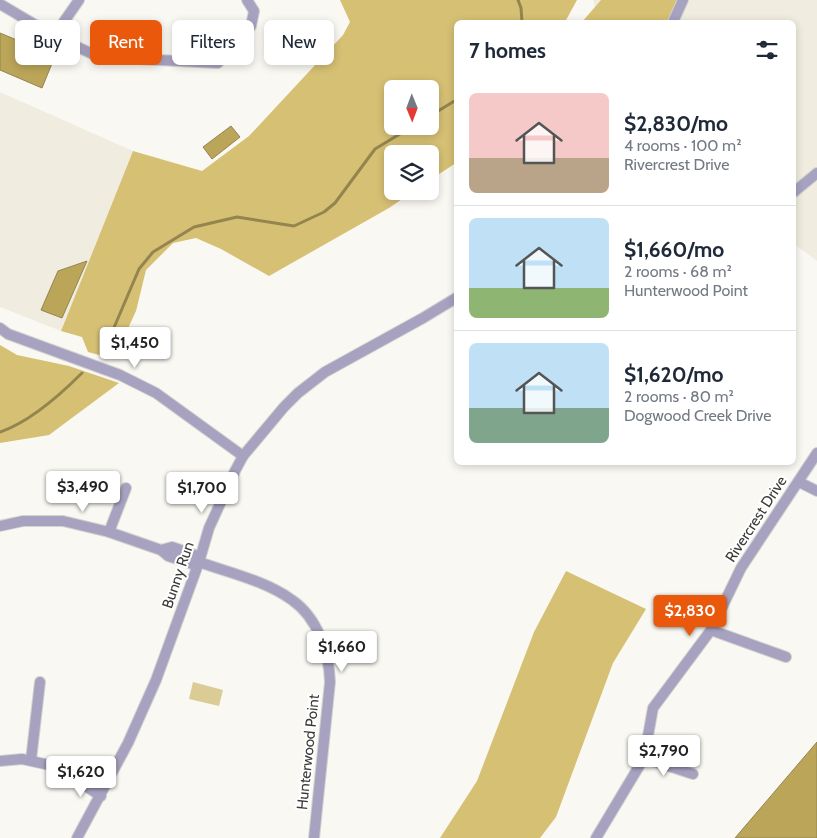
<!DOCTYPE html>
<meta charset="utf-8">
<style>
body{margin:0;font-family:Cabin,sans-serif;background:#f2f2f3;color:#1f2937;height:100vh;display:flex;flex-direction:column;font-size:19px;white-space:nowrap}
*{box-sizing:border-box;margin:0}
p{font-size:16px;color:#747a83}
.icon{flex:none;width:28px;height:28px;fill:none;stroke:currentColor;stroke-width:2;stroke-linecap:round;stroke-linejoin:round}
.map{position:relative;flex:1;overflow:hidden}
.sheet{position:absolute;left:454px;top:20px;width:342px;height:445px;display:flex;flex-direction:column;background:#fff;border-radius:8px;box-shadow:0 2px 8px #0003}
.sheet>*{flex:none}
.hud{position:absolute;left:15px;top:20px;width:364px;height:45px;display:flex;gap:10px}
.needle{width:32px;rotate:179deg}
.controls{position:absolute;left:384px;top:80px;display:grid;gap:10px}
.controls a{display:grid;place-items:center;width:55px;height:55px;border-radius:8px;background:#fff;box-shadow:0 2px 8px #0003;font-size:25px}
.price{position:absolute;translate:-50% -42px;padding:0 11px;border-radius:5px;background:#fff;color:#222;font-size:16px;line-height:32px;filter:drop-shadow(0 1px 2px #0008)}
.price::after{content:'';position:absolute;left:50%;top:30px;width:15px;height:11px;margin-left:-8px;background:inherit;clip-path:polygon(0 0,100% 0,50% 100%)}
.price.active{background:#ea580c;color:#fff}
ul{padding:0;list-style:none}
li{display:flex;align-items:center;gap:15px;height:125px;padding:0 15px}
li+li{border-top:1px solid #e0e1e3}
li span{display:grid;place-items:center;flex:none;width:140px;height:100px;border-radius:8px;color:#555}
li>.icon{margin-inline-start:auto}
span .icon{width:60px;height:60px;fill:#fffc;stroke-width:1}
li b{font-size:21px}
h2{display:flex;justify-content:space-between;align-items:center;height:60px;padding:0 15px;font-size:21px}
.pill{padding:0 18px;border-radius:8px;background:#fff;box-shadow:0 2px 8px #0003;font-size:18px;line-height:45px}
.pill.active{background:#ea580c;color:#fff}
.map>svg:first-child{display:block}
.built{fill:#f0ede0}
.green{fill:#dbcb94}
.forest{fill:#d6c074;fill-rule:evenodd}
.water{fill:#baa559;stroke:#94854f}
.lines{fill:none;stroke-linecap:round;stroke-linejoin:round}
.stream{stroke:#94854f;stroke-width:3}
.minor-casing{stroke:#d3d2ce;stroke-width:12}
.minor{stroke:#a8a2c1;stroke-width:10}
.labels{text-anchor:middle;stroke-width:4;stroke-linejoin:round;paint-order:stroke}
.street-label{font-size:15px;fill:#3c3b39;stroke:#fff}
</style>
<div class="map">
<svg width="817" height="838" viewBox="0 0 817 838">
<rect width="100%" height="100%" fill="#f9f8f3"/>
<!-- built -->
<g class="built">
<path d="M593,0H817V261L794,244V22H599Z"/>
<path d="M0,92L133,151L61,331L0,307Z"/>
</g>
<!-- green -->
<path class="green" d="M193,682L223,690L219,706L189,699Z"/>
<!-- forest -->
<g class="forest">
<path d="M340,0H577L565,22H456V163L430,180V154H392V191H414L389,208L269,276L221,249L196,238L173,243L146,270L136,311L114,359L88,352L82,337L61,331L133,151L202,171L249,136L343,35L350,22ZM392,89H430V126H392Z"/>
<path d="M601,0H678L667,22H582Z"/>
<path d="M0,345L17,355L69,366L119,383L49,435L0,443Z"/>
<path d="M566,571L646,609L613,663L556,817L540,838H440L477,781L534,632Z"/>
</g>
<!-- water -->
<g class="water">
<path d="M0,33L55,56L42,88L0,70Z"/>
<path d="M231,126L240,137L212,159L203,147Z"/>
<path d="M87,261L62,318L41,310L58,271Z"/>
<path d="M817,742V838H735Z"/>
</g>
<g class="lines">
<!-- stream -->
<g class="stream">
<path d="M518,0L521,8L522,22"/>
<path d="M430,116L456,100"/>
<path d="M104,351L139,269L153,252L194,227L237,217L294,226L324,212L335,203L375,149L413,126"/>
<path d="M0,432C30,422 60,395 82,373"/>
</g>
<!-- minor casing -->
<g class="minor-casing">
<g id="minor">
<path d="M0,4L54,36L99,57L218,63L251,26L254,11L247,0"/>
<path d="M673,22L683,0"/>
<path d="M54,36L79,0"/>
<path d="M794,192L817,173"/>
<path d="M0,328L8,334L120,375L156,393L243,456"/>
<path d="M799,482L817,491"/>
<path d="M0,526L23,521H63L109,532L161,550L168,556L192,564L199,562"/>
<path d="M109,532L126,488"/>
<path d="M161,550L172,547L195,555L199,562"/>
<path d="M199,562C230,573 266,581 292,600C318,618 329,653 330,682L314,838"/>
<path d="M711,630L786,657"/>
<path d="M644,758L693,774"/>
<path d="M31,760L40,682"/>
<path d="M0,761L22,759L54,766L101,796"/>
<path d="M77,838L128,743L156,680L199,562L209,528L235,471L243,456L284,407L298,393L325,372L423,318L456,298"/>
<path d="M596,838L644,758L653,708L711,630L741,568L817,453"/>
</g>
</g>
<!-- minor -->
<use href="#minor" class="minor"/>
</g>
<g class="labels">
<!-- street labels -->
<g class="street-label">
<text transform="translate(756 519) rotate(-57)" y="5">Rivercrest Drive</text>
<text transform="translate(178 575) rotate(-71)" y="5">Bunny Run</text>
<text transform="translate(308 752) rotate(-84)" y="5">Hunterwood Point</text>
</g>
</g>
</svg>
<div class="controls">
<a><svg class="needle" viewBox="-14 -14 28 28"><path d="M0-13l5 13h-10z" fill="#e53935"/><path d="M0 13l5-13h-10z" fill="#747a83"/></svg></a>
<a><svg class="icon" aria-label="layers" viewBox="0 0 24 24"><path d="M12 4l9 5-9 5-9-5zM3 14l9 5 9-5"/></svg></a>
</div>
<b class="price" style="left:135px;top:369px">$1,450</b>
<b class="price" style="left:83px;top:513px">$3,490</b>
<b class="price" style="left:202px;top:514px">$1,700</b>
<b class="price active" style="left:690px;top:637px">$2,830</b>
<b class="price" style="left:342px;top:673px">$1,660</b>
<b class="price" style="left:664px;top:777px">$2,790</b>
<b class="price" style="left:81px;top:798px">$1,620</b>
<div class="hud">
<a class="pill">Buy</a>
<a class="pill active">Rent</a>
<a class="pill">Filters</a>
<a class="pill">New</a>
</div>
<section class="sheet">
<h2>7 homes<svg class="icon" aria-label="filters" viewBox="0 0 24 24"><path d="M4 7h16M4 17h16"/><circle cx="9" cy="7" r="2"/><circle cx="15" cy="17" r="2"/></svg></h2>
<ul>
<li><span style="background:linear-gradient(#f6c9c9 65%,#b9a48a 0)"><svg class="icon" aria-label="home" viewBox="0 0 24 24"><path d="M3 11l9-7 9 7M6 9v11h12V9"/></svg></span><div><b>$2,830/mo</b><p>4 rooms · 100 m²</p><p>Rivercrest Drive</p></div></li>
<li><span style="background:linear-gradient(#bfe0f5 70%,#8fb573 0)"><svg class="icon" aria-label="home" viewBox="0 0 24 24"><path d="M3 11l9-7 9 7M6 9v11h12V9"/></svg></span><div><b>$1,660/mo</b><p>2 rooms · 68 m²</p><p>Hunterwood Point</p></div></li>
<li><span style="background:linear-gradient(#bfe0f5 65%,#7fa58c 0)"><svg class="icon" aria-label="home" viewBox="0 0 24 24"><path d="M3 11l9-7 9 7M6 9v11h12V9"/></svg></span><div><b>$1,620/mo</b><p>2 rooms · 80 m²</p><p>Dogwood Creek Drive</p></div></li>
</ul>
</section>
</div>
